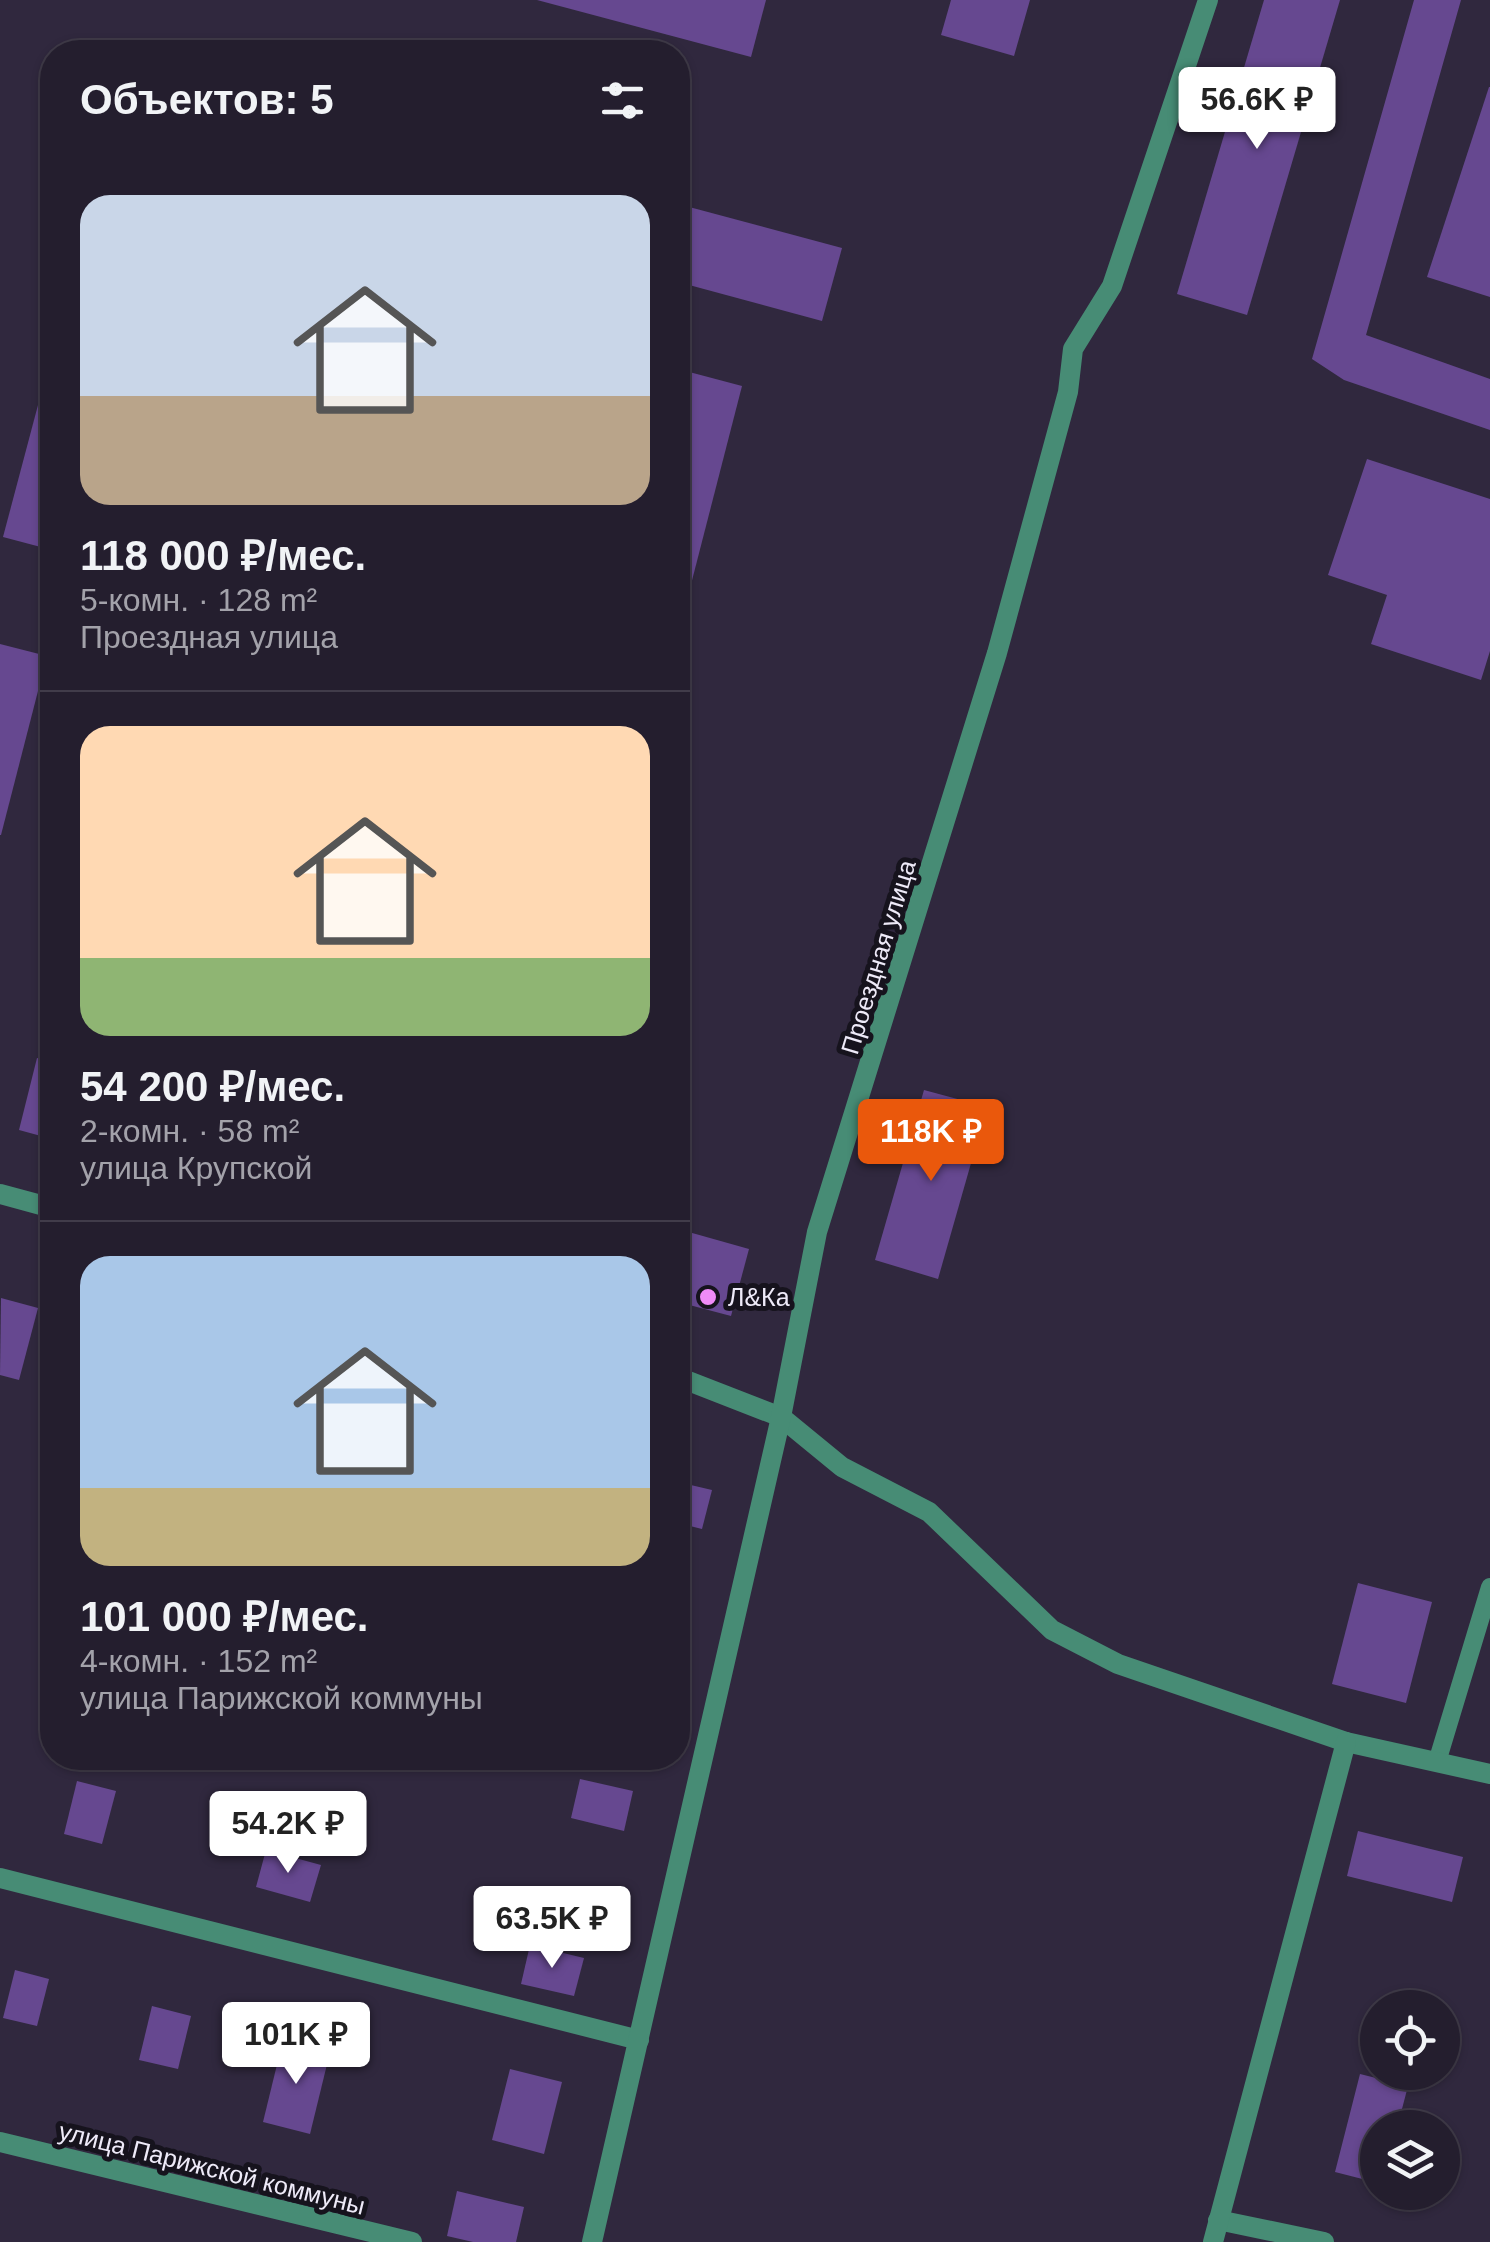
<!DOCTYPE html>
<html lang="ru">
<meta charset="utf-8">
<style>
body{margin:0;font-family:Arial,sans-serif;background:#302b3a;color:#f1f3f6;height:100vh;display:flex;flex-direction:column;font-size:38px;white-space:nowrap}
*{box-sizing:border-box;margin:0}
p{font-size:32px;color:#a3a2aa}
.icon{flex:none;width:55px;height:55px;fill:none;stroke:currentColor;stroke-width:2;stroke-linecap:round;stroke-linejoin:round}
.map{position:relative;flex:1;overflow:hidden}
.drawer{position:absolute;left:40px;top:40px;width:650px;height:1730px;display:flex;flex-direction:column;background:#241e2e;border-radius:40px;box-shadow:0 2px 8px #0004,0 0 0 2px #413c4a}
.drawer>*{flex:none}
.tools{position:absolute;left:1360px;top:1990px;display:grid;gap:20px}
.tools a{display:grid;place-items:center;width:100px;height:100px;border-radius:50%;background:#241e2e;box-shadow:0 2px 8px #0004,0 0 0 2px #413c4a;font-size:50px}
.price{position:absolute;translate:-50% -85px;padding:0 22px;border-radius:10px;background:#fff;color:#222;font-size:32px;line-height:65px;filter:drop-shadow(0 2px 5px #0008)}
.price::after{content:'';position:absolute;left:50%;top:60px;width:30px;height:22px;margin-left:-15px;background:inherit;clip-path:polygon(0 0,100% 0,50% 100%)}
.price.on{background:#ea580c;color:#fff}
ul{padding:0;list-style:none}
li{display:grid;align-content:center;gap:20px;height:530px;padding:0 40px}
li+li{border-top:2px solid #413c4a}
li span{display:grid;place-items:center;height:310px;border-radius:30px;color:#555}
li>.icon{margin-inline-start:auto}
span .icon{width:180px;height:180px;fill:#fffc;stroke-width:1}
li b{font-size:42px}
h2{display:flex;justify-content:space-between;align-items:center;height:120px;padding:0 40px;font-size:42px}
.map>svg:first-child{display:block}
.building{fill:#664890}
.lines{fill:none;stroke-linecap:round;stroke-linejoin:round}
.lane{stroke:#478c75;stroke-width:18}
.street{stroke:#478c75;stroke-width:20}
.poi-dot{fill:#ef8bf7;stroke:#16131d;stroke-width:4}
.labels{text-anchor:middle;stroke-width:10;stroke-linejoin:round;paint-order:stroke}
.street-label{font-size:25px;fill:#eeeaf8;stroke:#16131d}
.poi-label{font-size:25px;fill:#eeeaf8;stroke:#16131d;text-anchor:start}
</style>
<div class="map">
<svg width="1490" height="2242" viewBox="0 0 1490 2242">
<rect width="100%" height="100%" fill="#30283e"/>
<!-- building -->
<g class="building">
<path d="M537,0H766L751,57Z"/>
<path d="M951,0H1030L1014,56L941,35Z"/>
<path d="M1264,0H1340L1247,315L1177,294Z"/>
<path d="M1414,0H1461L1366,335L1490,379V430L1344,380L1312,359Z"/>
<path d="M1489,87H1490V297L1427,277Z"/>
<path d="M678,204L842,248L822,321L678,282Z"/>
<path d="M51,356H52V550L3,537Z"/>
<path d="M678,369L742,386L679,631L678,630Z"/>
<path d="M1367,459L1490,499V651L1481,680L1371,644L1387,595L1328,575Z"/>
<path d="M0,644L47,656L1,835H0Z"/>
<path d="M37,1058L52,1061V1139L19,1130Z"/>
<path d="M924,1090L987,1107L938,1279L875,1260Z"/>
<path d="M678,1229L749,1249L731,1316L678,1302Z"/>
<path d="M1,1298L38,1308L19,1380L0,1375Z"/>
<path d="M678,1482L712,1490L702,1529L678,1523Z"/>
<path d="M1358,1583L1432,1602L1406,1703L1332,1684Z"/>
<path d="M580,1779L633,1791L624,1831L571,1818Z"/>
<path d="M77,1781L116,1791L102,1844L64,1834Z"/>
<path d="M1358,1831L1463,1857L1452,1902L1347,1876Z"/>
<path d="M266,1850L321,1865L310,1902L256,1887Z"/>
<path d="M530,1945L584,1958L574,1996L521,1984Z"/>
<path d="M15,1970L49,1979L37,2026L3,2018Z"/>
<path d="M152,2006L191,2016L178,2069L139,2060Z"/>
<path d="M283,2040L330,2052L310,2134L263,2122Z"/>
<path d="M510,2069L562,2082L544,2154L492,2140Z"/>
<path d="M1360,2074L1408,2086L1397,2128H1378V2183L1335,2172Z"/>
<path d="M457,2191L524,2207L516,2242H473L447,2236Z"/>
</g>
<g class="lines">
<!-- lane -->
<path class="lane" d="M1437,1762L1490,1587"/>
<!-- street -->
<g class="street">
<path d="M0,1194L52,1208"/>
<path d="M678,1377L781,1417L842,1467L929,1512L1052,1630L1118,1664L1346,1742L1490,1774"/>
<path d="M0,1878L639,2040"/>
<path d="M0,2142L412,2242"/>
<path d="M1218,2220L1324,2242"/>
<path d="M592,2242L781,1417L817,1232L997,653L1068,392L1073,349L1112,286L1208,0"/>
<path d="M1213,2242L1346,1742"/>
</g>
</g>
<!-- markers -->
<circle class="poi-dot" cx="708" cy="1297" r="10"/>
<g class="labels">
<!-- street labels -->
<g class="street-label">
<text transform="translate(878 957) rotate(-73)" y="9">Проездная улица</text>
<text transform="translate(212 2168) rotate(14)" y="9">улица Парижской коммуны</text>
</g>
<!-- poi labels -->
<g class="poi-label">
<text x="728" y="1306">Л&amp;Ка</text>
</g>
</g>
</svg>
<div class="tools">
<a><svg class="icon" aria-label="locate" viewBox="0 0 24 24"><circle cx="12" cy="12" r="6"/><path d="M12 2v4M12 18v4M2 12h4M18 12h4"/></svg></a>
<a><svg class="icon" aria-label="layers" viewBox="0 0 24 24"><path d="M12 4l9 5-9 5-9-5zM3 14l9 5 9-5"/></svg></a>
</div>
<b class="price" style="left:1257px;top:152px">56.6K ₽</b>
<b class="price on" style="left:931px;top:1184px">118K ₽</b>
<b class="price" style="left:288px;top:1876px">54.2K ₽</b>
<b class="price" style="left:552px;top:1971px">63.5K ₽</b>
<b class="price" style="left:296px;top:2087px">101K ₽</b>
<section class="drawer">
<h2>Объектов: 5<svg class="icon" aria-label="filters" viewBox="0 0 24 24"><path d="M4 7h16M4 17h16"/><circle cx="9" cy="7" r="2"/><circle cx="15" cy="17" r="2"/></svg></h2>
<ul>
<li><span style="background:linear-gradient(#c9d6e8 65%,#b9a48a 0)"><svg class="icon" aria-label="home" viewBox="0 0 24 24"><path d="M3 11l9-7 9 7M6 9v11h12V9"/></svg></span><div><b>118 000 ₽/мес.</b><p>5-комн. · 128 m²</p><p>Проездная улица</p></div></li>
<li><span style="background:linear-gradient(#ffd9b3 75%,#8fb573 0)"><svg class="icon" aria-label="home" viewBox="0 0 24 24"><path d="M3 11l9-7 9 7M6 9v11h12V9"/></svg></span><div><b>54 200 ₽/мес.</b><p>2-комн. · 58 m²</p><p>улица Крупской</p></div></li>
<li><span style="background:linear-gradient(#a9c7e8 75%,#c2b280 0)"><svg class="icon" aria-label="home" viewBox="0 0 24 24"><path d="M3 11l9-7 9 7M6 9v11h12V9"/></svg></span><div><b>101 000 ₽/мес.</b><p>4-комн. · 152 m²</p><p>улица Парижской коммуны</p></div></li>
</ul>
</section>
</div>
